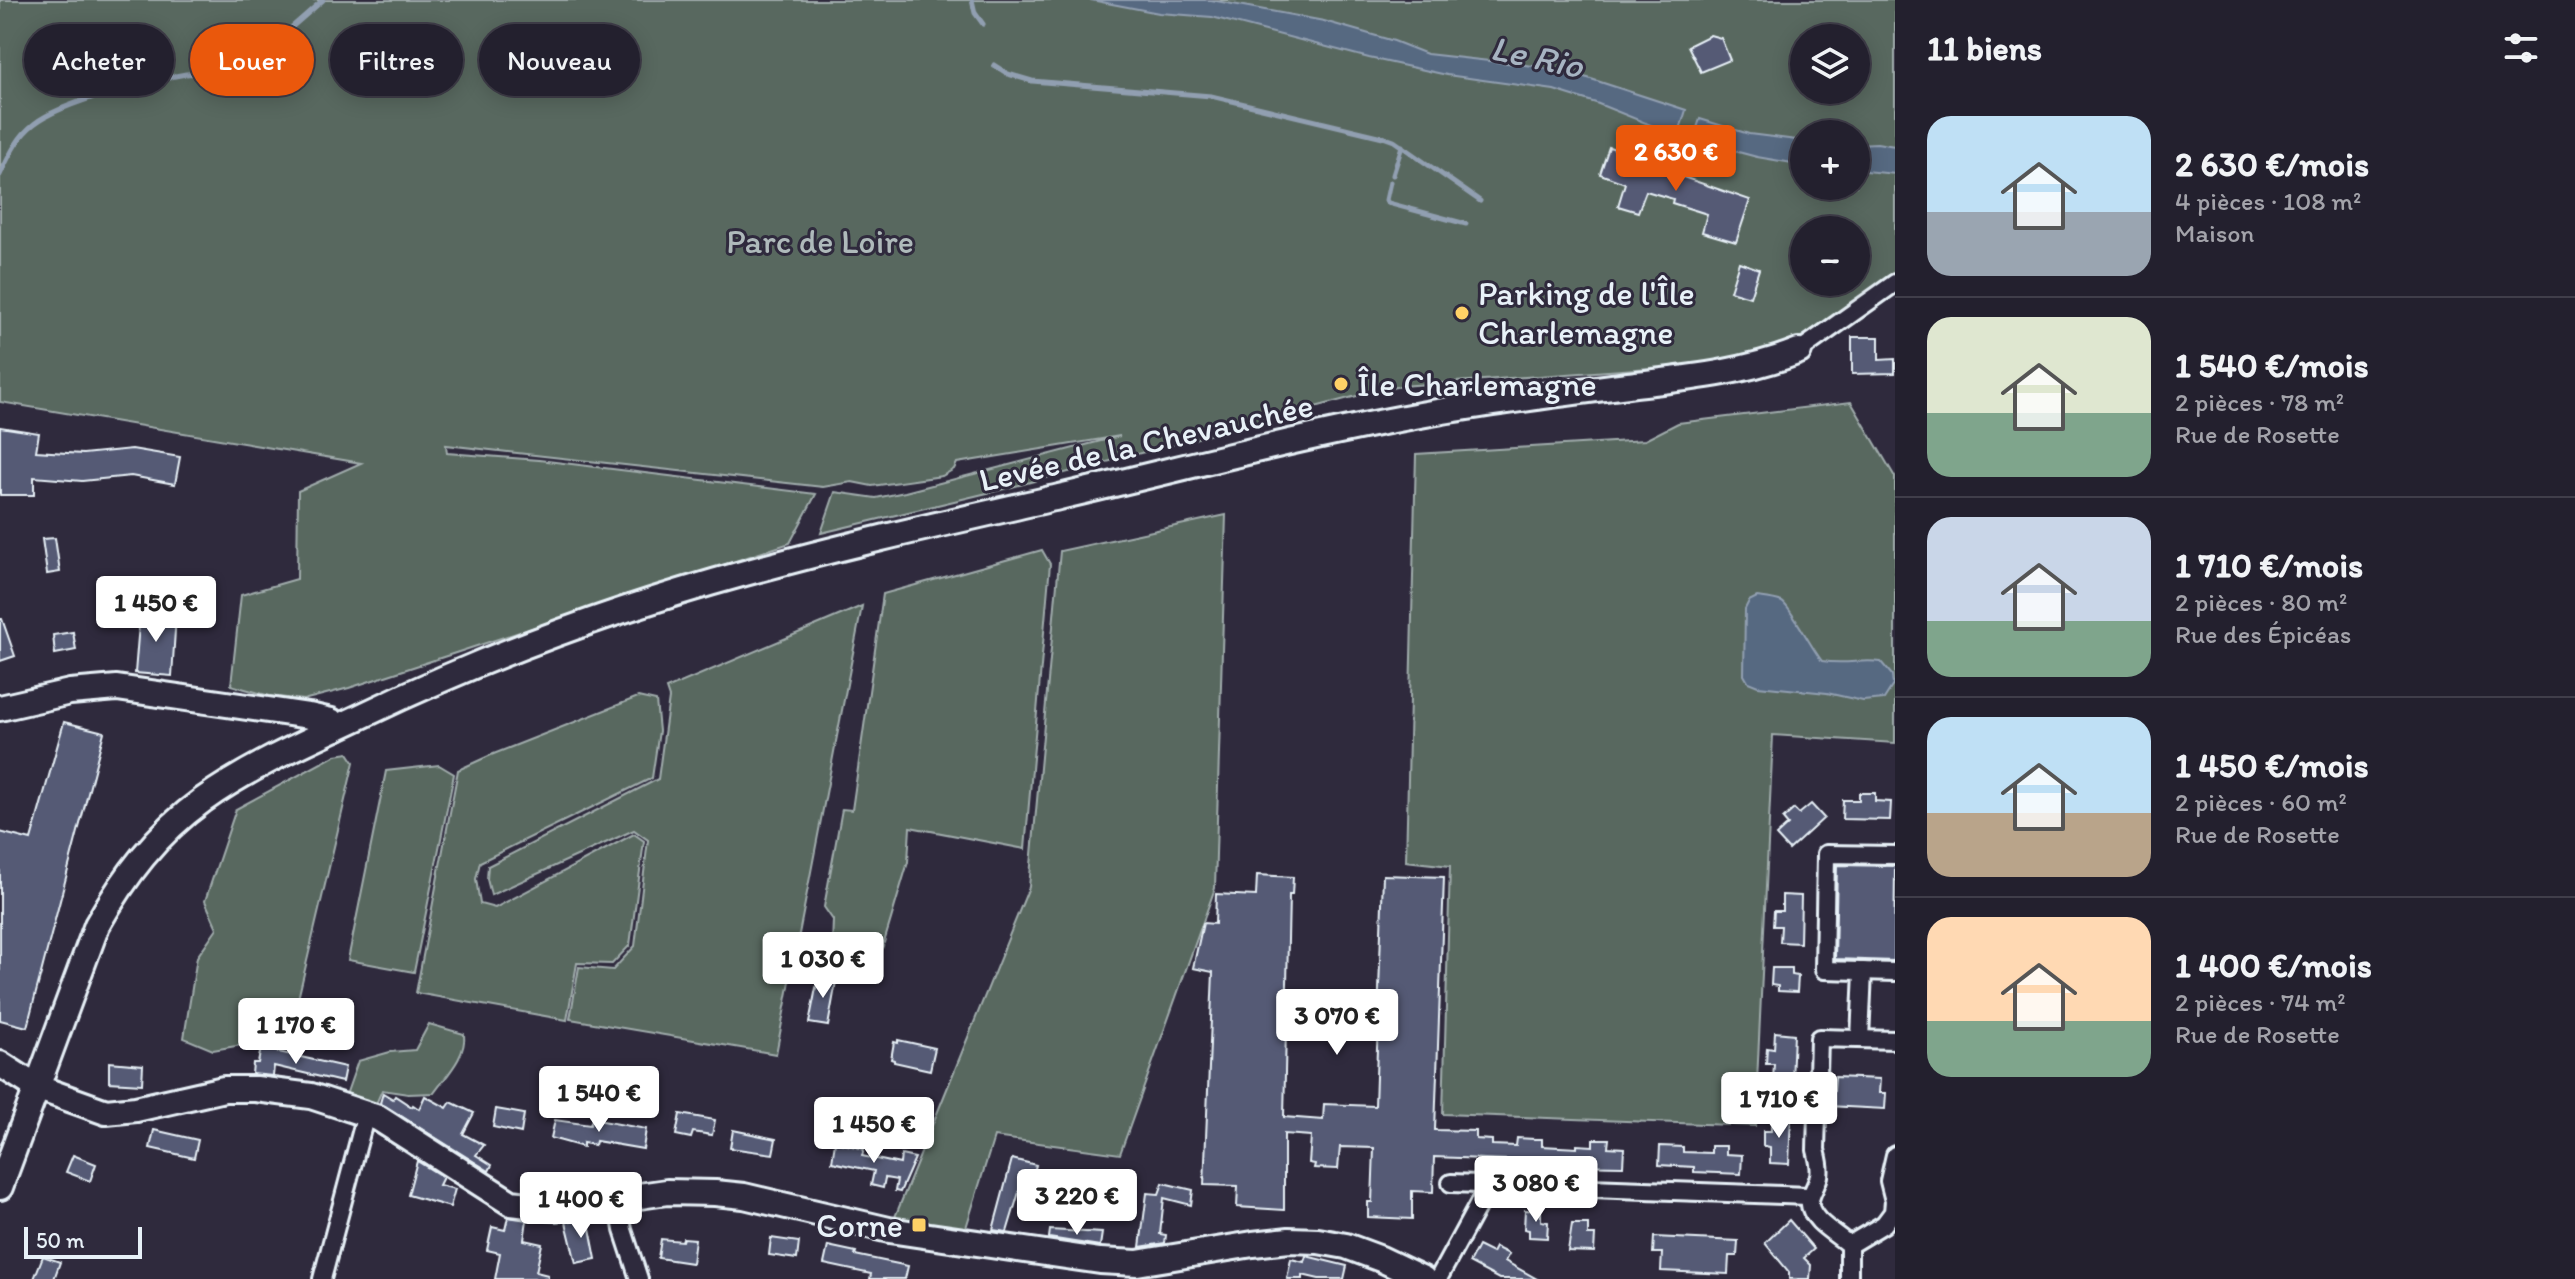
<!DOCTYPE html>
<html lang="fr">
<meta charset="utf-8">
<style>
body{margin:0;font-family:Itim,sans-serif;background:#2b2836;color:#f1f3f6;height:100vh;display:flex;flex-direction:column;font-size:30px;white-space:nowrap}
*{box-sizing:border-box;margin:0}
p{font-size:26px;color:#a3a3aa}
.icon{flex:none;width:44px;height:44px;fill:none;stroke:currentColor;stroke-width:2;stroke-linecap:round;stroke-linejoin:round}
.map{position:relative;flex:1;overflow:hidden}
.panel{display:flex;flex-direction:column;background:#23202e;width:680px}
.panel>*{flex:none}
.guide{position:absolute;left:24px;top:24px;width:760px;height:72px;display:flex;gap:16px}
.fabs{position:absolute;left:1790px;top:24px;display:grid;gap:16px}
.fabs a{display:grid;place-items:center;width:80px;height:80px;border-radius:50%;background:#23202e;box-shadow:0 4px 20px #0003,0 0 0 2px #403e4a;font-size:40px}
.scale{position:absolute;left:24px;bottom:20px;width:118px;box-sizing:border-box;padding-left:8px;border:4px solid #e8f1f8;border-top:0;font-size:22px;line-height:28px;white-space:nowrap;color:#e8f1f8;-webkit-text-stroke:6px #2f2a3d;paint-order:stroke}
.price{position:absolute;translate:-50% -68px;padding:0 18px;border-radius:8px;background:#fff;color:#222;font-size:26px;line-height:52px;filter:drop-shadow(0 2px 4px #0008)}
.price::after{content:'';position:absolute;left:50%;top:48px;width:24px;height:18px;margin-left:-12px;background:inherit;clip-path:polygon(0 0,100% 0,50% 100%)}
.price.on{background:#ea580c;color:#fff}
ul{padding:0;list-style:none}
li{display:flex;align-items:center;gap:24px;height:200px;padding:0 32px}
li+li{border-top:2px solid #403e4a}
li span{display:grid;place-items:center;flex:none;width:224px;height:160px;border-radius:24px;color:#555}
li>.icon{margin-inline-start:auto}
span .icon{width:96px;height:96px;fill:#fffc;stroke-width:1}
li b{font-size:34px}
h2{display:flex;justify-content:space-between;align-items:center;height:96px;padding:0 32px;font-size:34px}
.pill{padding:0 28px;border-radius:36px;background:#23202e;box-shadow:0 4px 20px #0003,0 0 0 2px #403e4a;font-size:28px;line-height:72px}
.pill.on{background:#ea580c;color:#fff}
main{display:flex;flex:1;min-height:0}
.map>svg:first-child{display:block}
.green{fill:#59685f;stroke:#a0acac;stroke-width:2;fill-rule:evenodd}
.water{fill:#576981;stroke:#919fb1;stroke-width:2}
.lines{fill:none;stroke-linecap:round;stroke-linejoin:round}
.stream{stroke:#919fb1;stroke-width:5}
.building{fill:#545a75;stroke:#e8f1f8;stroke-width:2}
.street-casing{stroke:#e8f1f8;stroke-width:22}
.secondary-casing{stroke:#e8f1f8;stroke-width:30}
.street{stroke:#2f2a3d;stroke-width:16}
.secondary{stroke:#2f2a3d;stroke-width:24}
.poi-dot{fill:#ffd166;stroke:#2f2a3d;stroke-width:3}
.labels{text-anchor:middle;stroke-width:6;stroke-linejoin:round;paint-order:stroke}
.park-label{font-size:34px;fill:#afbabb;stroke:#2f2a3d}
.poi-label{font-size:34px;fill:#e8f1f8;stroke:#2f2a3d;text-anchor:start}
.street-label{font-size:34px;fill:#e8f1f8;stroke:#2f2a3d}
.water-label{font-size:36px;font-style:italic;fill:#a7b4c2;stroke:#2f2a3d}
</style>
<main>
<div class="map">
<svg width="1895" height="1279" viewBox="0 0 1895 1279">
<rect width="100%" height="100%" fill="#2f2a3d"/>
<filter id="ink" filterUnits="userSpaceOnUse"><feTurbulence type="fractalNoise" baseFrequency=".0125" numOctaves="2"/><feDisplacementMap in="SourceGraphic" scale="16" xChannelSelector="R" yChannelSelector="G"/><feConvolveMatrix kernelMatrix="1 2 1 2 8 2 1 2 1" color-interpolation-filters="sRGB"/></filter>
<g filter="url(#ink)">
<!-- green -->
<g class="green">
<path d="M0,0H1895V276L1792,345L1733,362L1401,386L1372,392L1004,489L821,533L835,492L876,498L905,492L1120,436L957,463L954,469L942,476L872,486L852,482L823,487L446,445L447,453L539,460L816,494L790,543L349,688L303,700L270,696L231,685L241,595L297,579L298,491L361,463L0,402ZM1804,38H1856V90H1804ZM1804,134H1856V186H1804ZM1804,230H1856V282H1804Z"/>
<path d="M1851,402L1895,477V743L1773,735L1755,1126L1443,1114L1450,866L1406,861L1416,454L1645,440L1678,423Z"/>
<path d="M1226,515L1215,888L1120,1154L994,1137L965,1231L893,1222L1029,887L1060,551Z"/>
<path d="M1042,550L1050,564L1025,849L910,827L908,862L880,956L832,945L833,920L824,907L842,809L852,810L883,594Z"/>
<path d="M862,606L776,1054L570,1019L579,967L613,970L635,946L648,840L634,830L491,895L487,879L488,866L658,779L669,698L666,689Z"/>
<path d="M638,697L656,701L659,731L652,778L480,862L476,879L480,904L495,908L634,834L644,841L630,945L612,964L577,963L567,1020L416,993L458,770L491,755Z"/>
<path d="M348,753L354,762L289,1037L213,1050L184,1038L197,957L217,928L205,901L236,809L336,755Z"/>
<path d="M439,765L454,774L414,972L348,960L386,771Z"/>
<path d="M429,1024L464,1034C467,1056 446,1076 434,1093L408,1094L382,1090L376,1104L346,1095L358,1061L390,1052L415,1050Z"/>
</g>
<!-- water -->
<g class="water">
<path d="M1091,0H1211L1324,21L1394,41L1427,54L1534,66L1588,78L1686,110L1678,136L1596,103L1554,90L1447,75L1369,58L1212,17L1159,13Z"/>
<path d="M1700,119L1749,134L1804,141V165L1757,157L1693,140Z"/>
<path d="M1877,143L1895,146V174L1856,170V144Z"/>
<path d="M1757,597C1764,598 1775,599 1782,602C1790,606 1812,649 1822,661C1845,665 1862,659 1881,662L1892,675L1893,685L1884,699L1863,701L1827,693L1758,686L1748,682L1744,675L1745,609L1749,601Z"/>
</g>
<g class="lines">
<!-- stream -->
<g class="stream">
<path d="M972,0L975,13L983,24"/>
<path d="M994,65L1008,74L1032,81L1211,96L1383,137L1394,141L1480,201"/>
<path d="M0,175C9,156 17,137 34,124C61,102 150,80 186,74C198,72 211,74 223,71C258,61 296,23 323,0"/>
<path d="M1393,175L1402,146"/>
<path d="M1390,182L1386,200L1388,203L1466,224"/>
</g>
</g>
<!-- building -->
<g class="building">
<path d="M1710,35L1721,38L1730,60L1701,72L1688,46Z"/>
<path d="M1609,147L1658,162L1657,168L1750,200L1736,242L1702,232L1707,214L1672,203L1673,199L1646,191L1638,212L1618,206L1625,183L1600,174Z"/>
<path d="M1739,262L1759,269L1750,297L1730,291Z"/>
<path d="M1852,337H1879V360L1895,359V373L1852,374Z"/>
<path d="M0,427L39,433L36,451L83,454L132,449L180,457L175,484L131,476L82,481L34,477V495H0Z"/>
<path d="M55,538L60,572L47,574L42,539Z"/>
<path d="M140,612L176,615L172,676L135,673Z"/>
<path d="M0,619H2L15,656L0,661Z"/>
<path d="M73,632L76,650L55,654L53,635Z"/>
<path d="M64,722L104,732L27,1027L0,1020V832L31,840Z"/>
<path d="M1859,793H1875V801L1891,802L1890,820L1842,819L1843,800H1859Z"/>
<path d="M1811,804L1824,818L1789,850L1776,836L1788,825L1783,819L1794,809L1799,814Z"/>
<path d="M1837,865L1895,866L1894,961L1835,959Z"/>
<path d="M1257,875L1293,877L1292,895H1289L1284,1117L1323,1120L1324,1104L1375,1106L1383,875L1444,877L1435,1130L1476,1131V1139L1492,1140V1145L1516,1146L1517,1138L1535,1139H1542V1146L1577,1148V1145L1593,1146V1139H1609L1608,1147L1624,1148L1623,1166L1510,1164V1160L1434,1157L1433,1192L1412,1191V1219L1368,1217V1202H1372L1374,1148L1340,1147L1338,1169L1314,1168L1315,1164L1309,1163L1311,1136L1284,1134V1210L1237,1207L1238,1186L1204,1185L1213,972L1193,968L1203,923L1215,924L1216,894L1256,896Z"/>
<path d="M1782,895L1801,896L1800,943L1780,942L1781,926H1773L1774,911H1782Z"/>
<path d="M1772,968H1792V975L1798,976L1797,992L1778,991V986L1771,985Z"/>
<path d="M819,973L837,976L828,1026L809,1023Z"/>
<path d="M1775,1032L1794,1034L1792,1081L1773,1080L1774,1064H1766L1767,1048L1774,1049Z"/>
<path d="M898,1040L935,1048L930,1070L894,1062V1060L891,1059L894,1042L898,1043Z"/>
<path d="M261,1048L345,1067L342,1082L274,1066L273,1076L252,1074L253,1063H258Z"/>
<path d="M109,1062L143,1065L142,1084L109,1082Z"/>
<path d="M1835,1077L1880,1079L1879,1093H1886L1885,1109L1828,1106L1829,1090L1834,1091Z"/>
<path d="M383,1093L393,1099L395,1096L412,1107L413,1105L419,1109L425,1096L447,1108L451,1102L474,1113L463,1134L484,1145L476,1155L492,1165L489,1171L380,1103Z"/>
<path d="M496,1109L524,1114L521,1133L493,1127Z"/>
<path d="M680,1114L715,1120L712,1135L693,1132L691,1138L676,1135Z"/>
<path d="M1771,1116H1791L1789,1164L1770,1163V1147L1763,1146V1131H1771Z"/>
<path d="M592,1119L646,1129L643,1149L596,1141L595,1145L583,1143V1147L551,1138L555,1120L590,1125Z"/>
<path d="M154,1130L198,1140L194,1158L150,1148Z"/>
<path d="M733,1130L776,1139L773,1154L730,1148Z"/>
<path d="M835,1142L864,1149L862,1156L900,1164L901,1155L915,1158L900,1192L895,1191L897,1180L885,1178L883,1188L871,1185L874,1171L832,1162Z"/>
<path d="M1660,1146L1683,1147V1152L1711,1153V1146H1726V1154L1742,1155L1741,1174L1694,1172V1167L1659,1165Z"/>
<path d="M73,1155L96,1164L90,1181L66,1172Z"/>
<path d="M1012,1159L1036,1165L1032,1180L1023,1179L1007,1232L993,1230Z"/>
<path d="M417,1161L443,1177L439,1185L455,1189L450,1207L408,1195Z"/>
<path d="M1073,1175L1098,1181L1094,1197L1069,1190Z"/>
<path d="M1163,1183L1193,1190L1191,1205L1164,1198L1160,1234L1166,1235L1165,1243L1140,1247L1147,1193L1159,1194Z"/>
<path d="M1525,1210L1541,1211V1221L1548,1222L1547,1238L1529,1237V1230L1524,1229Z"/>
<path d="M508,1217L527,1220L524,1240L542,1244L536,1272L548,1275V1279H495L500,1253L487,1250L492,1227L505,1230Z"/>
<path d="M588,1218L596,1259L576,1263L566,1222Z"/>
<path d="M1789,1220L1814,1249L1804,1258L1811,1265L1810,1279H1789V1272L1765,1243Z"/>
<path d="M1572,1224H1588V1235H1595L1594,1252L1568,1251Z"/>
<path d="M1050,1230L1102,1233L1100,1246L1049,1238Z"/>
<path d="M1654,1237L1738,1241L1737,1256H1729L1728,1274L1661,1271L1662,1253H1653Z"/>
<path d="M683,1238L695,1239L692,1263L658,1258L661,1239L682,1241Z"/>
<path d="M771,1238L799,1242L797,1259L769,1255Z"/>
<path d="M828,1246L856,1252L855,1255L908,1266L905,1279H870L871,1274L824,1264Z"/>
<path d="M1478,1246L1492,1253L1495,1247L1509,1254L1505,1261L1537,1279H1499L1469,1263Z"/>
<path d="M43,1256L60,1262L54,1279H34Z"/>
<path d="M1306,1256L1347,1266L1344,1279H1319L1302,1275V1279H1287L1291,1259L1304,1262Z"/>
</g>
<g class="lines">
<!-- street casing -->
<g class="street-casing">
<g id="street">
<path d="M1799,351L1895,283"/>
<path d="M1895,855L1826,854L1824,970L1895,972"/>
<path d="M1860,1039L1863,971"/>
<path d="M1895,1040L1819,1038L1816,1150C1818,1158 1821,1167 1819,1176C1814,1195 1801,1201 1819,1221C1828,1230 1840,1237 1849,1245L1884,1224L1893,1212L1894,1201L1889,1181L1895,1155"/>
<path d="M1451,1183L1808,1196"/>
<path d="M618,1200L623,1230L639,1279"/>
<path d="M322,1279L366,1114"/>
<path d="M1438,1279L1489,1185"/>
<path d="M1849,1279V1245"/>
</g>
</g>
<!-- secondary casing -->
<g class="secondary-casing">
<g id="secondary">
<path d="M0,708L70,692L117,688L309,716L331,721L336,728"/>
<path d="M0,1064L36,1087L106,1112L136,1109L224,1089H256L311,1096L378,1118L511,1203L556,1208L667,1192L715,1193L744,1196L889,1230L1100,1261L1137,1263L1253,1244L1289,1240L1318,1241L1346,1246L1381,1259L1423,1279"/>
<path d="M0,1187L97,925C125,876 156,834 203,800C252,765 311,740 366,714C485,657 618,608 745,573C849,544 954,521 1059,497C1184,468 1310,434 1437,412C1500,401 1564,393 1628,385C1687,378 1744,373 1799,351"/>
</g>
</g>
<!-- street -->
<use href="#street" class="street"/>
<!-- secondary -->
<use href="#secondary" class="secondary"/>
</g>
</g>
<!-- markers -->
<g class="poi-dot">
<circle cx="1462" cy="313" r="8"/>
<circle cx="1341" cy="384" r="8"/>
<rect x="911" y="1217" width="16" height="16" rx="4"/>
</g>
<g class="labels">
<!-- park labels -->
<g class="park-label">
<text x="820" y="253">Parc de Loire</text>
</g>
<!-- poi labels -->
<g class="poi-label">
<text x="1478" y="305">Parking de l'Île<tspan x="1478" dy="39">Charlemagne</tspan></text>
<text x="1357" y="396">Île Charlemagne</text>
<text x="903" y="1237" text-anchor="end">Corne</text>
</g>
<!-- street labels -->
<g class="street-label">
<text transform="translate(1146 442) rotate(-13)" y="12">Levée de la Chevauchée</text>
</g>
<!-- water labels -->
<g class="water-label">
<text transform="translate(1537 56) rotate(12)" y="13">Le Rio</text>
</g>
</g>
</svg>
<div class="fabs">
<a><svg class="icon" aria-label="layers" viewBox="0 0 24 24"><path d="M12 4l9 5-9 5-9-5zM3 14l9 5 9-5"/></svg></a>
<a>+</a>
<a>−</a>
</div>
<div class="scale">50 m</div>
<b class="price on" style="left:1676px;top:193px">2 630 €</b>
<b class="price" style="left:156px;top:644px">1 450 €</b>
<b class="price" style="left:823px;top:1000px">1 030 €</b>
<b class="price" style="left:1337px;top:1057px">3 070 €</b>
<b class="price" style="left:296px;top:1066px">1 170 €</b>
<b class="price" style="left:599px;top:1134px">1 540 €</b>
<b class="price" style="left:1779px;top:1140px">1 710 €</b>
<b class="price" style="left:874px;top:1165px">1 450 €</b>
<b class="price" style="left:1536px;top:1224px">3 080 €</b>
<b class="price" style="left:1077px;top:1237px">3 220 €</b>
<b class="price" style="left:581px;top:1240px">1 400 €</b>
<div class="guide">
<a class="pill">Acheter</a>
<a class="pill on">Louer</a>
<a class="pill">Filtres</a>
<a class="pill">Nouveau</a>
</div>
</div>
<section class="panel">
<h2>11 biens<svg class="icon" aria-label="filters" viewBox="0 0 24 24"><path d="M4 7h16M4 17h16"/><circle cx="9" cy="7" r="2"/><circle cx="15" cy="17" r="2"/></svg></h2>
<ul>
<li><span style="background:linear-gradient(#bfe0f5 60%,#9aa5b1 0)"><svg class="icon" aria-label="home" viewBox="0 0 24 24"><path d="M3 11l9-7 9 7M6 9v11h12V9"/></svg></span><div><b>2 630 €/mois</b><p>4 pièces · 108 m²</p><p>Maison</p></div></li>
<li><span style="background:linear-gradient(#dfe7d0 60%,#7fa58c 0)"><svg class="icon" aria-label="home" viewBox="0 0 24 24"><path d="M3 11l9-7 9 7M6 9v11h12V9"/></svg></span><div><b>1 540 €/mois</b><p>2 pièces · 78 m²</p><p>Rue de Rosette</p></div></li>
<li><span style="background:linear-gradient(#c9d6e8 65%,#7fa58c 0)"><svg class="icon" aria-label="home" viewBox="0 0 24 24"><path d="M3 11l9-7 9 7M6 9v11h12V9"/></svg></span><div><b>1 710 €/mois</b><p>2 pièces · 80 m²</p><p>Rue des Épicéas</p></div></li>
<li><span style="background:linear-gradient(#bfe0f5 60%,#b9a48a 0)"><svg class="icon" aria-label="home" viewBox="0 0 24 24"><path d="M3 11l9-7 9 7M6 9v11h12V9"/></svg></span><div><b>1 450 €/mois</b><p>2 pièces · 60 m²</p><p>Rue de Rosette</p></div></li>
<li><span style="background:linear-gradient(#ffd9b3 65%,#7fa58c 0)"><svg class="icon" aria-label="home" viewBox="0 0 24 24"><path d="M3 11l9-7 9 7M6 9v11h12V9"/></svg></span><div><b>1 400 €/mois</b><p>2 pièces · 74 m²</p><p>Rue de Rosette</p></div></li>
</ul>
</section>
</main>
